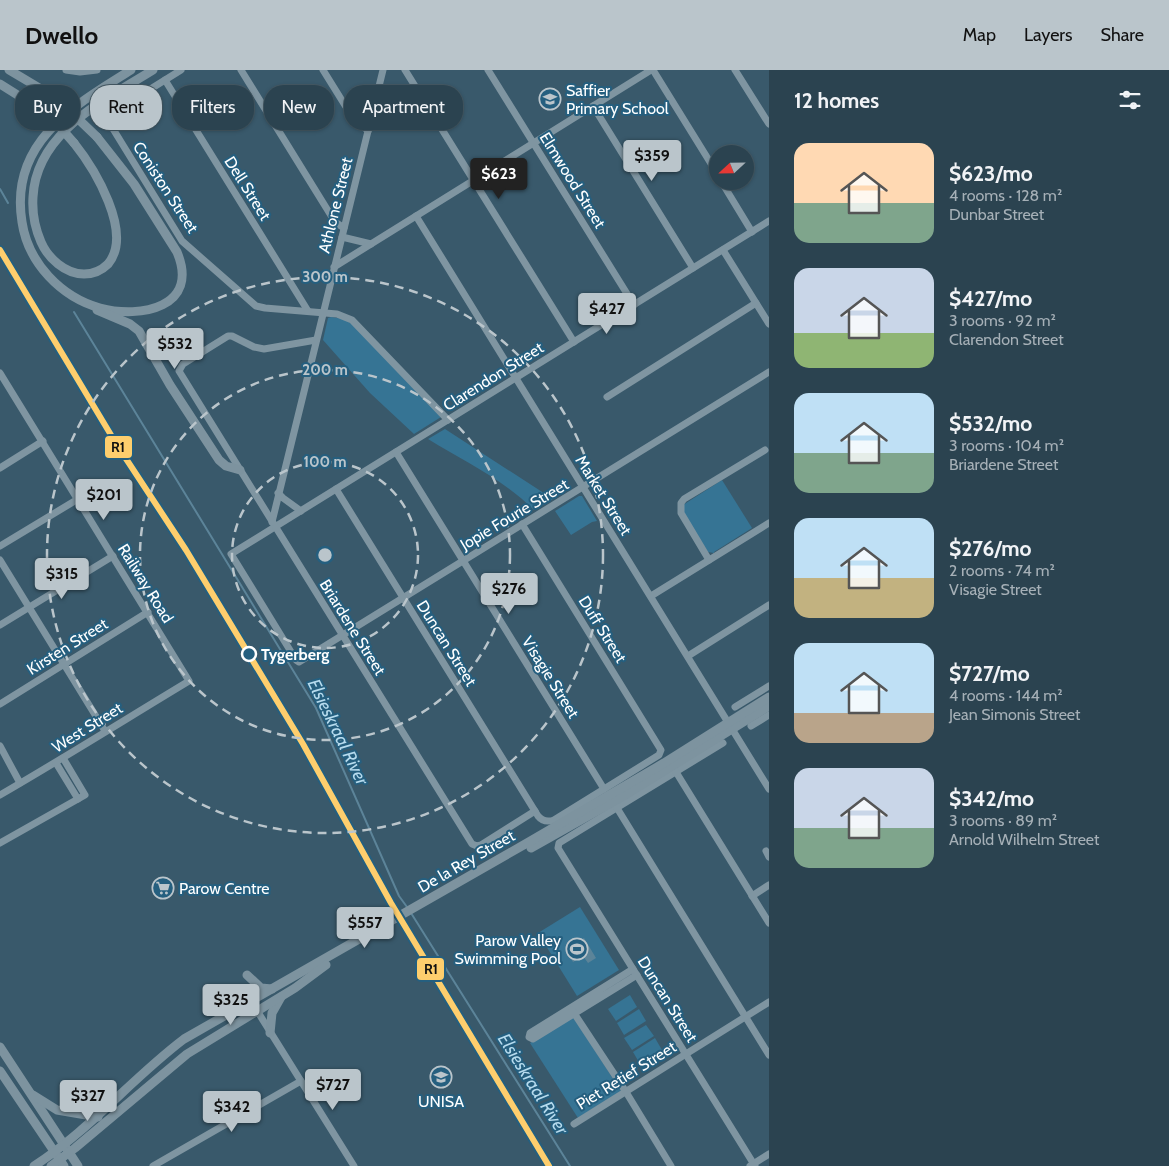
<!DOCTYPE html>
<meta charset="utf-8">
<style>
body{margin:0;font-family:Cabin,sans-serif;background:#374e5a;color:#f1f3f6;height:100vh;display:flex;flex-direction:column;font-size:19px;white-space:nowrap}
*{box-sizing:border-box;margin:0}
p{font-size:16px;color:#a6b0b7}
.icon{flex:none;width:28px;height:28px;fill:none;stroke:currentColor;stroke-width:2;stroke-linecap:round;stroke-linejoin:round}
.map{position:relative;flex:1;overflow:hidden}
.details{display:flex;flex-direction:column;background:#2b4350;width:400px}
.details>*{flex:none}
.guide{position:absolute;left:15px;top:15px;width:475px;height:45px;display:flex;gap:10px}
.needle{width:32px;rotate:248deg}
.controls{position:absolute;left:709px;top:75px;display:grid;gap:10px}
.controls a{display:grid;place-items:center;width:45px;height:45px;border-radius:50%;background:#2b4350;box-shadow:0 1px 4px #0004,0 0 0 1px #475c67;font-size:25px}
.price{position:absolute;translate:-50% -42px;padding:0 11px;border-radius:5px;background:#bac5cb;color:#111;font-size:16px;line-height:32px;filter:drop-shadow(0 1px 2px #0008)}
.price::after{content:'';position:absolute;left:50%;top:30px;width:15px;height:11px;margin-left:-8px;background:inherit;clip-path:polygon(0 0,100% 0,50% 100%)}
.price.on{background:#222;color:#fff}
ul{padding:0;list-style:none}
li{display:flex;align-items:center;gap:15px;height:125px;padding:0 25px}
li span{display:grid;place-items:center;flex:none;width:140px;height:100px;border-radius:15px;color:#555}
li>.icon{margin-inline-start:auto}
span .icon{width:60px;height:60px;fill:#fffc;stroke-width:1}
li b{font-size:21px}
h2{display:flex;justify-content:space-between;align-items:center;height:60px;padding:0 25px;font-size:21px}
.tag{padding:0 18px;border-radius:20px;background:#2b4350;box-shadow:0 1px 4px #0004,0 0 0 1px #475c67;font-size:18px;line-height:45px}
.tag.on{background:#bac5cb;color:#111}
header{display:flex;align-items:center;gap:30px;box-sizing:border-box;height:70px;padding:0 25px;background:#bac5cb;color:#111}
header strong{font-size:24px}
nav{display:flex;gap:28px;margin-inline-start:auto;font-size:18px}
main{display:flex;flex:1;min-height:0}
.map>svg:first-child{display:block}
.green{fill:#367494}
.water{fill:#5c8499}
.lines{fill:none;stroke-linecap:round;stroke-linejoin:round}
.stream{stroke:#5c8499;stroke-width:2}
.minor{stroke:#7f95a1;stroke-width:7}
.major{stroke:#7d939f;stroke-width:9}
.major-bridge{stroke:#7d939f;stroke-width:9}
.rail-1-casing{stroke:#255f7f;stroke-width:10}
.rail-1{stroke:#fece6d;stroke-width:6}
.ring{fill:none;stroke:#bac5cb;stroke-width:2.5;stroke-dasharray:9 6}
.stop-dot{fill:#255f7f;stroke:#fff;stroke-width:2.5}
.labels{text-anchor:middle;stroke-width:4;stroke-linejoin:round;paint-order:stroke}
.poi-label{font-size:16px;fill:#fff;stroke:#255f7f;text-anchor:start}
.street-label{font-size:16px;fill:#fff;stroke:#255f7f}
.stop-label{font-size:16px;font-weight:bold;fill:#fff;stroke:#255f7f;text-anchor:start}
.water-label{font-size:18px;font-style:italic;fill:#b6dbee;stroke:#255f7f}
.centre{fill:#bac5cb;stroke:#255f7f;stroke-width:2.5}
.ring-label{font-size:15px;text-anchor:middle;font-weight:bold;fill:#bac5cb;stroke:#255f7f;stroke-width:4;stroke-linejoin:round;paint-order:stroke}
.line-badge{stroke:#255f7f;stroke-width:2}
.pale-badge-label{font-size:14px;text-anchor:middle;font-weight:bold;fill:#111}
</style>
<header>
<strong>Dwello</strong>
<nav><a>Map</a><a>Layers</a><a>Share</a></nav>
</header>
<main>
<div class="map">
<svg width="769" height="1096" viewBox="0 0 769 1096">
<rect width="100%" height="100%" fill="#39596b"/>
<!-- green -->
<g class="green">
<path d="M331,247L344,249L352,254L441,347L414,364L370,323L323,270L328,248Z"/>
<path d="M445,359L553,429L534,440C504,410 464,391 428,369Z"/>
<path d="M722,410L752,458L714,482V483L708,482L683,443V435Z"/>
<path d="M579,426H582L597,451L592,452L571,465L555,441Z"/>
<path d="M580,837L619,900L577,926L538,863Z"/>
<path d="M630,925L637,937L616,951L608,939Z"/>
<path d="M639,939L646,951L624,965L617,953Z"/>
<path d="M570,948H574L621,1021L578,1048L530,973Z"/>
<path d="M646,955L654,966L632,980L624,968Z"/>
<path d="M655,968L662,980L640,994L633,982Z"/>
</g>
<!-- water -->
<path class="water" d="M584,868L596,888L588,893L583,886L573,892L566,880Z"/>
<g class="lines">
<!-- stream -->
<g class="stream">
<path d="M0,119L8,133"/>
<path d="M74,242L316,638L399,826L407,837"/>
<path d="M411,843L570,1096"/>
</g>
<!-- minor -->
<g class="minor">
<path d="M66,0L80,2L97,0"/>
<path d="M181,0L112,43L108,48L110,54L182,171L256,236L265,238L337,244L352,250L448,350"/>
<path d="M241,0L335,152L344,158"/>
<path d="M323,0L351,45L368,61"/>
<path d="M405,0L574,272"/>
<path d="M488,0L634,235"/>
<path d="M653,0L718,105"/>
<path d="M735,0L769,54"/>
<path d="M165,10L308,241"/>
<path d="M593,36L693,198"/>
<path d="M721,111L752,162"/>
<path d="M416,146L769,719"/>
<path d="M769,151L231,484L296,590L299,592L769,302"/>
<path d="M342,167L371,174"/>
<path d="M723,180L769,254"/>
<path d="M334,197L651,0"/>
<path d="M316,270L264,279L254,277L232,266H228L183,294L179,301L472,774L477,776L481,775L535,741"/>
<path d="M0,303L189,611C126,649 64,688 0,725"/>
<path d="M607,327L756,233"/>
<path d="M396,382L604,719"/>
<path d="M0,398L43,371"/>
<path d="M336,419L538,746C542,751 548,752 554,750L659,685L661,680L522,454"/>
<path d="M278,423L283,428L301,441"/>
<path d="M272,452L383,0"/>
<path d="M0,476L78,429"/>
<path d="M0,490L105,661"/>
<path d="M709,490L681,443V433L684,429L765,380"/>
<path d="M651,526L769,453"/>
<path d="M0,555L113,486"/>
<path d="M688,586L769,535"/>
<path d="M0,634L148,542"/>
<path d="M735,637L769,616"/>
<path d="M751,656L769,645"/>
<path d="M723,673L559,773L558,778L755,1096"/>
<path d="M0,676L20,713"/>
<path d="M56,693L78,729"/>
<path d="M676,702L769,853"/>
<path d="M617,738L769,985"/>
<path d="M0,773L85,725L63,688"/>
<path d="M766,781L769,787"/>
<path d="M752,826L769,815"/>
<path d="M633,899L530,963L529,967L533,969L637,905"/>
<path d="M251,931L354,1096"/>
<path d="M572,940L626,1022L671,1096"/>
<path d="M574,1054L769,932"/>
<path d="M153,1096L301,1011"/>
<path d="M750,1096L769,1084"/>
</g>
<!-- major -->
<g class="major">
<path d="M9,0L46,22"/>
<path d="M0,14L35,36"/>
<path d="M97,67L134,114L177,182C200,237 141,249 100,238C61,227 28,193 22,152C9,73 73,36 131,0"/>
<path d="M74,73C94,98 134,163 108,194C102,200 93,204 84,204C65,204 48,188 41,172C35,158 32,142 33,127C36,62 105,30 153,0"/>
<path d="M97,240L130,254L139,261L170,315L219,390L226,396L240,400"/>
<path d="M531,778L627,724L769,636"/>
<path d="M247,905L261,918L272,919"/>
<path d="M270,963L272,943L281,927"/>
<path d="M0,977L78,1096"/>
<path d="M0,1001L64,1096"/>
<path d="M33,1025L57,1040L98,1047"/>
<path d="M34,1096C90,1060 131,1009 184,969L534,769L664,693L769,627"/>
<path d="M51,1096L75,1078L187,984L295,918L326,895"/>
</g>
<!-- major-bridge -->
<g class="major-bridge">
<path d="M46,22L73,44L97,67"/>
<path d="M35,36L59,56L74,73"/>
</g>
<!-- rail-1 casing -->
<g class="rail-1-casing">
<path id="rail-1" d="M0,180L117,375L186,480L303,674L391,833L549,1096"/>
</g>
<!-- rail-1 -->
<use href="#rail-1" class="rail-1"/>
</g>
<!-- distance rings -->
<g class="ring">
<circle cx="325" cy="485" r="93"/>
<circle cx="325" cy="485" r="185"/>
<circle cx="325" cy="485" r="278"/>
</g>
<!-- icons -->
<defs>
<g id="school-ring" transform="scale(1.125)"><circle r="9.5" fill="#255f7f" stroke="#bac5cb" stroke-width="1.5"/><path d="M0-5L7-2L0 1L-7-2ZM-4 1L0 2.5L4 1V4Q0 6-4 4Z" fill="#bac5cb"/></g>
<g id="supermarket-ring" transform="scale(1.125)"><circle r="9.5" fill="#255f7f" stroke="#bac5cb" stroke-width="1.5"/><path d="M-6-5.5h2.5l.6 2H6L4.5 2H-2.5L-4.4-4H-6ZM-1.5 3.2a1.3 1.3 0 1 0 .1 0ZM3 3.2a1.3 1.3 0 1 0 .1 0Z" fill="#bac5cb"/></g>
<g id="stadium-ring" transform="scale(1.125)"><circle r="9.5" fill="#255f7f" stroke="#bac5cb" stroke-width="1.5"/><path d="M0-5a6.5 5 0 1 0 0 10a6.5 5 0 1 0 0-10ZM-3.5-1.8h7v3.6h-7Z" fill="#bac5cb"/></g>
<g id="university-ring" transform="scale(1.125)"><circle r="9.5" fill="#255f7f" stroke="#bac5cb" stroke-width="1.5"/><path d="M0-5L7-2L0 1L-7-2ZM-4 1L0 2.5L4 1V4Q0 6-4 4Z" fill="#bac5cb"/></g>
</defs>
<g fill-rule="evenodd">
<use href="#school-ring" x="550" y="29"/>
<use href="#supermarket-ring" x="163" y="818"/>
<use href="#stadium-ring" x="577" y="879"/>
<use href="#university-ring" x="441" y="1007"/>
</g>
<!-- markers -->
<circle class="stop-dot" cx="249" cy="584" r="7"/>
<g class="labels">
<!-- poi labels -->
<g class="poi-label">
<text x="566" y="26">Saffier<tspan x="566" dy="18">Primary School</tspan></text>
<text x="179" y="824">Parow Centre</text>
<text x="561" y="876" text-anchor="end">Parow Valley<tspan x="561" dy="18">Swimming Pool</tspan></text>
<text x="441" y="1037" text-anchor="middle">UNISA</text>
</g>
<!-- street labels -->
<g class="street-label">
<text transform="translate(573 110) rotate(58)" y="6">Elmwood Street</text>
<text transform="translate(166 117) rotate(57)" y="6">Coniston Street</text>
<text transform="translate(248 118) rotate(58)" y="6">Dell Street</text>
<text transform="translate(335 135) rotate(-76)" y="6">Athlone Street</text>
<text transform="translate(493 306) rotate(-32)" y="6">Clarendon Street</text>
<text transform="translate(604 425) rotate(58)" y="6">Market Street</text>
<text transform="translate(514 444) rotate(-31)" y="6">Jopie Fourie Street</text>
<text transform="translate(146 513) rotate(58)" y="6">Railway Road</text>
<text transform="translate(353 557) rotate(58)" y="6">Briardene Street</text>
<text transform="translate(603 559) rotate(58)" y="6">Duff Street</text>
<text transform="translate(447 573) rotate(58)" y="6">Duncan Street</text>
<text transform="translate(67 576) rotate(-32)" y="6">Kirsten Street</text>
<text transform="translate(551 607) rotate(58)" y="6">Visagie Street</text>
<text transform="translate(87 657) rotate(-32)" y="6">West Street</text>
<text transform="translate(466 791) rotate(-30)" y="6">De la Rey Street</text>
<text transform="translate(668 929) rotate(58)" y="6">Duncan Street</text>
<text transform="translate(626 1005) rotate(-32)" y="6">Piet Retief Street</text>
</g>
<!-- stop labels -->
<g class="stop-label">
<text x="261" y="590">Tygerberg</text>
</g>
<!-- water labels -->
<g class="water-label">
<text transform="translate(338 662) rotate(64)" y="6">Elsieskraal River</text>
<text transform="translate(533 1014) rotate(58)" y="6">Elsieskraal River</text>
</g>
</g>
<circle cx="325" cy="485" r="8" class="centre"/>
<g class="ring-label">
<text x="325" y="212">300 m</text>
<text x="325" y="305">200 m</text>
<text x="325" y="397">100 m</text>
</g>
<g class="line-badge">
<rect x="104" y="365" width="29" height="24" rx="5" fill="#fece6d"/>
<rect x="416" y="887" width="29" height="24" rx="5" fill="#fece6d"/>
</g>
<g class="pale-badge-label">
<text x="118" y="382">R1</text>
<text x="431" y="904">R1</text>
</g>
</svg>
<div class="controls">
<a><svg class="needle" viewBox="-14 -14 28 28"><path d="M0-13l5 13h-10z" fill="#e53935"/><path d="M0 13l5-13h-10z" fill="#a6b0b7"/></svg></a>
</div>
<b class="price" style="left:652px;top:112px">$359</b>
<b class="price on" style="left:499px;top:130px">$623</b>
<b class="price" style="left:607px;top:265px">$427</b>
<b class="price" style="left:175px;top:300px">$532</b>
<b class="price" style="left:104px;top:451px">$201</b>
<b class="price" style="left:62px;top:530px">$315</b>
<b class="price" style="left:509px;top:545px">$276</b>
<b class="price" style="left:365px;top:879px">$557</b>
<b class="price" style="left:231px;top:956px">$325</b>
<b class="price" style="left:333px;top:1041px">$727</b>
<b class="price" style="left:88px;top:1052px">$327</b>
<b class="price" style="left:232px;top:1063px">$342</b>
<div class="guide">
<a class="tag">Buy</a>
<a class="tag on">Rent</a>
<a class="tag">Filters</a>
<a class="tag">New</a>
<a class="tag">Apartment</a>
</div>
</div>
<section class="details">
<h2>12 homes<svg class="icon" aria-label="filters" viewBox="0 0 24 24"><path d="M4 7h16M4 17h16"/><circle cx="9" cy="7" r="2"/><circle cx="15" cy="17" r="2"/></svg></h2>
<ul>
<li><span style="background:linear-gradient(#ffd9b3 60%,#7fa58c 0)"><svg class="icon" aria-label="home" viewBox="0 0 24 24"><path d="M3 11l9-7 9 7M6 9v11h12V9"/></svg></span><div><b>$623/mo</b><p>4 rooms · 128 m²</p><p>Dunbar Street</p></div></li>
<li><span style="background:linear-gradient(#c9d6e8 65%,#8fb573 0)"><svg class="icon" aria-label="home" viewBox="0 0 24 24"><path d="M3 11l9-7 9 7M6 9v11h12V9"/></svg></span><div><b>$427/mo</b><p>3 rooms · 92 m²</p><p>Clarendon Street</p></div></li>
<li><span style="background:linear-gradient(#bfe0f5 60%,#7fa58c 0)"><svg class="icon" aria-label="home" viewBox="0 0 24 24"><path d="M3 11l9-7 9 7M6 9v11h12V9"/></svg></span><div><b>$532/mo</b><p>3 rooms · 104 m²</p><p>Briardene Street</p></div></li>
<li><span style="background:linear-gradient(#bfe0f5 60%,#c2b280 0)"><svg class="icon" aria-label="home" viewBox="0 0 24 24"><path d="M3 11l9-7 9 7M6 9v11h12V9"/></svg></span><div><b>$276/mo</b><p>2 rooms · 74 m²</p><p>Visagie Street</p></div></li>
<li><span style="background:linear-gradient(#bfe0f5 70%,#b9a48a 0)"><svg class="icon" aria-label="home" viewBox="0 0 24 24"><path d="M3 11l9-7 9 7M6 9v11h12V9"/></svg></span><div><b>$727/mo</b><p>4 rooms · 144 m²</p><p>Jean Simonis Street</p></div></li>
<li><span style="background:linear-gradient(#c9d6e8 60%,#7fa58c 0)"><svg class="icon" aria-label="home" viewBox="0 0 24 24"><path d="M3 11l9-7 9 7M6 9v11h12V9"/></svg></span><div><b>$342/mo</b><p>3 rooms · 89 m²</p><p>Arnold Wilhelm Street</p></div></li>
</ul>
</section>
</main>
